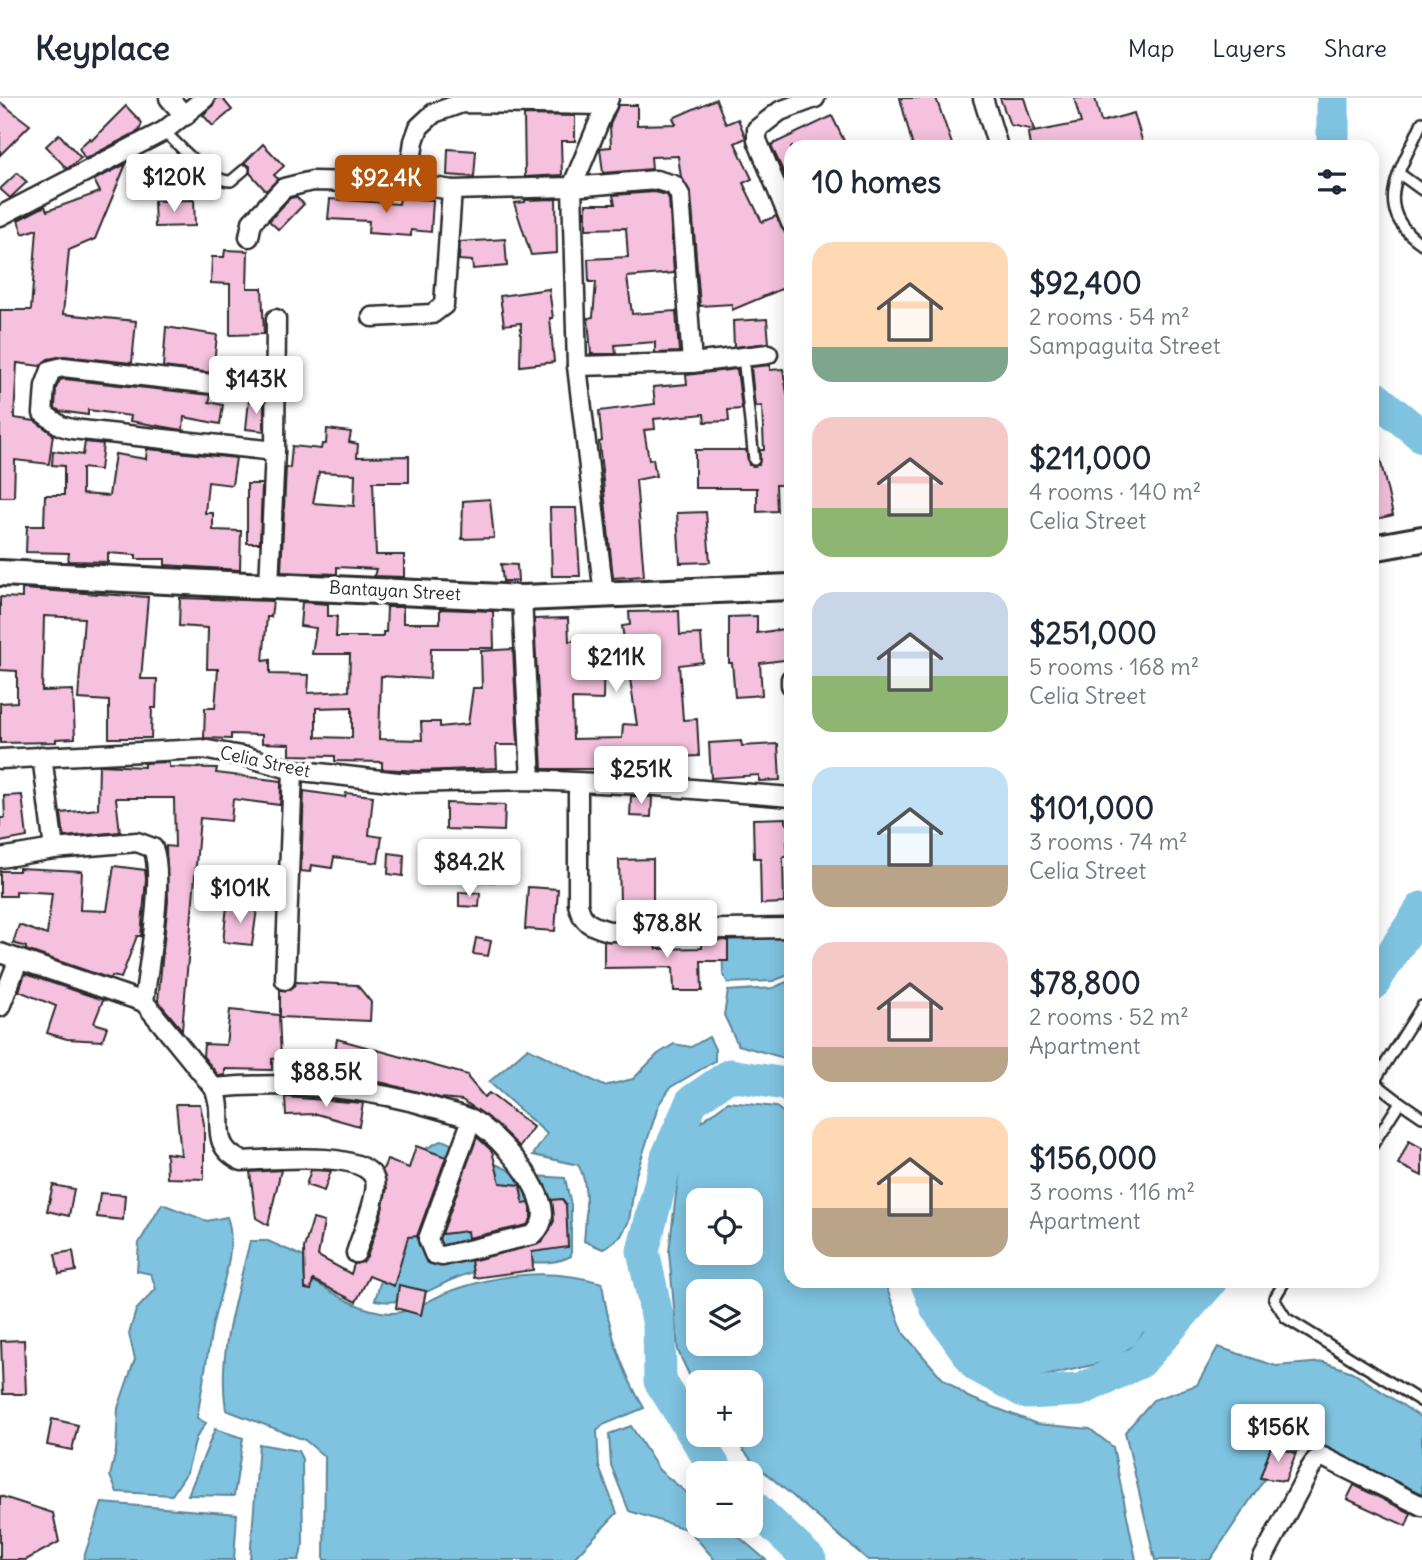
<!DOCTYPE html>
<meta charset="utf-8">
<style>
body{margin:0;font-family:Delius,sans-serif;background:#f6f6f7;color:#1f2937;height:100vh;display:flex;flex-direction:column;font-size:26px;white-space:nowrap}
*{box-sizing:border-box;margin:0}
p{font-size:23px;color:#747a83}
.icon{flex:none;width:38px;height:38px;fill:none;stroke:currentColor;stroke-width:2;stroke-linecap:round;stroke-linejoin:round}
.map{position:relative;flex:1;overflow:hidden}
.sheet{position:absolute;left:784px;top:42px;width:595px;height:1148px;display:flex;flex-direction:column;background:#fff;border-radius:21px;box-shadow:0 4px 18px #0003}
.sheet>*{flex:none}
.controls{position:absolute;left:686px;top:1090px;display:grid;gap:14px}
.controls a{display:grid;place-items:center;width:77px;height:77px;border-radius:14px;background:#fff;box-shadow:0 4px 18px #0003;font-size:35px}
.price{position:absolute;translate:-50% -60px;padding:0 16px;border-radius:7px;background:#fff;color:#222;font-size:23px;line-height:46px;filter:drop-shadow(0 2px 4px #0008)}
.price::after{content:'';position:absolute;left:50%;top:42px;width:21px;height:16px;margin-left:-10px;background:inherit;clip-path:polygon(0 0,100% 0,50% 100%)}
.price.active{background:#b45309;color:#fff}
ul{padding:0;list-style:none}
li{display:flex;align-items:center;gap:21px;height:175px;padding:0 28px}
li span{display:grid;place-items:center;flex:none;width:196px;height:140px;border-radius:21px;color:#555}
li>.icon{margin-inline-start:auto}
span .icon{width:84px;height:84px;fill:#fffc;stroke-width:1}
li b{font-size:30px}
h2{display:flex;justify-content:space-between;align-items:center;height:84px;padding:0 28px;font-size:30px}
header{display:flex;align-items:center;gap:42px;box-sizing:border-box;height:98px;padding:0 35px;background:#fff;border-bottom:2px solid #e0e1e3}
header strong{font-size:33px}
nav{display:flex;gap:38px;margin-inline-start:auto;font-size:24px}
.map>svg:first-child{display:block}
.water{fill:#7fc3e0;stroke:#5d8698;stroke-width:2;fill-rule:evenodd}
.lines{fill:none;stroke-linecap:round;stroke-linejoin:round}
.river{stroke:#7fc3e0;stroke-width:33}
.building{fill:#f5c1de;stroke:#2b2b2b;stroke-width:2;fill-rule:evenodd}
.lane-casing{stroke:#2b2b2b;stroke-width:14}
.street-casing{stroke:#2b2b2b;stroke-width:23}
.secondary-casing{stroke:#2b2b2b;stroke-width:30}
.lane{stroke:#fff;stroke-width:9}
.street{stroke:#fff;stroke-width:18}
.secondary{stroke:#fff;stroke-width:24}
.labels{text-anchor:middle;stroke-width:7;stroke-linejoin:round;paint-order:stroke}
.street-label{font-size:18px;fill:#2b2b2b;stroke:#fff}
</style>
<header>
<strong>Keyplace</strong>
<nav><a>Map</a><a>Layers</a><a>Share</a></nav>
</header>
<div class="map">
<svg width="1422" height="1462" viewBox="0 0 1422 1462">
<rect width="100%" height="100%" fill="#fff"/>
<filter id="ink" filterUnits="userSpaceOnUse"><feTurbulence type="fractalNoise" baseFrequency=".0143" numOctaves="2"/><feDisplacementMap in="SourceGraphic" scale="14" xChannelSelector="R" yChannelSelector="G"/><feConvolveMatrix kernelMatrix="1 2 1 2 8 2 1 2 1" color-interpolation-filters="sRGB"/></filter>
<g filter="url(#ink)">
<!-- water -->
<g class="water">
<path d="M791,838V876L773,883L728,885L723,876L722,839Z"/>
<path d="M791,882V962L738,947L724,917L728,893L773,890Z"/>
<path d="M709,939L715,951V963L671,989L659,1006L636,1077L629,1123L621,1138L603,1151L584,1143C586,1124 589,1083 578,1067L533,1057L547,1036L489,984L528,950L604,988L633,981L658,956L674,946L691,949Z"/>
<path d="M728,1004L776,1009L791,1020V1183H884L904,1236L942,1280L968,1299L1037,1326L1090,1331L1113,1349L1136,1462H868L754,1365L731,1337H751V1284H698V1296L678,1253L669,1154L680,1063L698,1026ZM698,1102H751V1155H698ZM698,1194H751V1246H698Z"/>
<path d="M442,1042L520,1077L565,1080L571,1107V1158C548,1170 527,1161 503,1166C485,1170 468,1175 451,1182C427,1193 404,1209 375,1202L381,1182L396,1156L427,1050Z"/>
<path d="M162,1106L207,1123L227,1119C239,1150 218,1198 212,1230C207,1260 202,1290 197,1320L206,1325L196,1340L187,1374L172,1397L117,1394L110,1378L116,1353L118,1310L135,1261L129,1236L136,1212L156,1191L151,1176L137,1173L139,1145Z"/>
<path d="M250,1143H268L304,1159V1178C331,1193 359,1214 391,1215C413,1215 431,1200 451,1193C501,1175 551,1170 602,1185C608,1229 621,1272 644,1310L603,1327L597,1333L599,1369L617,1415L572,1462H324L325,1359L305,1342L226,1312C217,1254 237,1198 250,1143Z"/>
<path d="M936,1183H1195L1158,1230L1143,1235L1136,1246L1110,1263L1032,1281L1000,1269L979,1254L952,1221Z"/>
<path d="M1218,1249L1276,1268L1324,1264L1352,1274L1422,1320V1396L1320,1348L1281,1356L1210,1462H1155L1125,1334L1153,1302L1197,1287Z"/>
<path d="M631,1328L659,1372L698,1404V1428H726L766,1462H715L689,1432L629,1413L611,1367L609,1336Z"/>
<path d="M215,1331L243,1340L234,1398L188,1397Z"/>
<path d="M259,1346L298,1353L302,1361L303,1446L299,1462H250Z"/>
<path d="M102,1405L237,1416L234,1462H83Z"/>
</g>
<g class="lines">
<!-- river -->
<g class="river">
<path d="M1333,0V49"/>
<path d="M1372,297L1422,338"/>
<path d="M1372,887L1422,810"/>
<path d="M926,1183L937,1211L977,1268L1027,1295L1080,1292L1140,1264L1211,1183"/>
<path d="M719,1376L660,1283L659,1227L643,1153L667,1059L692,1003L730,977L785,986L791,990"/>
<path d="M751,1406L810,1462"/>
</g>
</g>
<!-- building -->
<g class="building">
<path d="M216,0H222L232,12L213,28L203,17L213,8Z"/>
<path d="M900,0H936L953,49H913Z"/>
<path d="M1000,0H1024L1034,32L1010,27Z"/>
<path d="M1074,0H1095L1101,24L1134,15L1144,49H1030L1028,35L1081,25Z"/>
<path d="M716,1L726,26L738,21L746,40L735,45L752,81L743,85L762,124L776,118L791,146V187L732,212V206L700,208L691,96L681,79L678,58L651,59L652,71L603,75L600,50L611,49L610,27L618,7H637V27L676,26L673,20Z"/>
<path d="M0,4L30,27L0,57Z"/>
<path d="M126,8L142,25L139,33L85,61L79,50L90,40L92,42Z"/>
<path d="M524,17L575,18V43H561L562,77L525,79Z"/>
<path d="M832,18L847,49H791V91L771,47Z"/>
<path d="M59,36L81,60L67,71L46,48Z"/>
<path d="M263,46L284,68L274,77L278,81L266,93L250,75V68L244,65Z"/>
<path d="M448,51L476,53L474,79L447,77Z"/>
<path d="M126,66L95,141L69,152L63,216L136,223L132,265L64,258L48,261L40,268L17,265L14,320L35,323L53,336L49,366L15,362L14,399H0V212H31L37,131L23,136L18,122L45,108L47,113L100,94L94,82Z"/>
<path d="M17,75L27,84L10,100L0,91Z"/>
<path d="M655,94L667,97L669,101L674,175L627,179L632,216L676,213L679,254L655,255V244L615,247L616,256H591L588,220L593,219L596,184H589L588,161L628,159L626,130L586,131V106H615L613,97Z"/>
<path d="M296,99L304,106L279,132L269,123L290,100Z"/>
<path d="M400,100L433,102L431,134L411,132V138L368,135L369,123L328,121L330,101L399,106Z"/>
<path d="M556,101L557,155L531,157L514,105L525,104V102Z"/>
<path d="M194,102L195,128L155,129L154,103Z"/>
<path d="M505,141L507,168L473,171L472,163L459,162L460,144Z"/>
<path d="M225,152L248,153L247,190H262L264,236L230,237V186L211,185L212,159H224Z"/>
<path d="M549,191L553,220H550L554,264L520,268L521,225L504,227L500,198Z"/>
<path d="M767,221L769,245L734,249L733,223Z"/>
<path d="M166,229L217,237L213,275L163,269Z"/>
<path d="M770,267V272L783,271L791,319V387H776L777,413L757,414V390H695V352H746L749,367H759L760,352H764L762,308L755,309L751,269Z"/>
<path d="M737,271L742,311L728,312L729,323L705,324L704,316L654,321L655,331L644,332L649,362L653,361L656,378L636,382L644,478L613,480L599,344L602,343L599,313L655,306L653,289L687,286L686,277Z"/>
<path d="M64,281L211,297L209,304L223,307L220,326L184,319L183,332L130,323L131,318L88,312V317L60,313L55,310L56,290L60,282Z"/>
<path d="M249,302L264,303V333L246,331Z"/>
<path d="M327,331L351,334L349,344L358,346L357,359L409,358V384H373L376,457H404V479L374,478L376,471L337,469V476L281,474L286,369L290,370L292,348L321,351L322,346H326ZM319,374L355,376L354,408L313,405Z"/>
<path d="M85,344L103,346L100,372L82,370V396L109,398L115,356L146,361L147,351L236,360L232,387L208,384L205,415H213V432L241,433L240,472L165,467V461H136V457L108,455V464L68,463L69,455L26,454L27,428H44L45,397H64V368L52,367L53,353L83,357Z"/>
<path d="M1378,352L1393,417L1372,422V353Z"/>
<path d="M247,386H262L260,445H247Z"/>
<path d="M490,401L494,440L462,441L463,403Z"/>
<path d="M550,410H576L580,478H552Z"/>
<path d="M706,414L710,464L680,465L677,415Z"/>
<path d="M501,466L517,467L518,483H503Z"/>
<path d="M22,491L148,499L141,581H157L156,610H152L151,640H109V603L78,601L84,520L44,518L42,593L73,592L75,640L56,641V644L0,645V605L17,604V573L0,572V499L22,500Z"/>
<path d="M180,500L273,503L271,519H267L263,563L270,562V576L309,577L308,595L349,593L350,556H312L316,530L300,528L302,504L328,506V518H337L336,539H383V534H386L387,509H403V525H440V511L493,513L494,550H431L430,581L381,578L379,641L422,642L421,624H440V629L468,626L473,590H482L481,553L513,551L518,647H496L497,670L419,673L382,671V664L335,663V658L290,657V646L262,645V637L231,636V641L204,640L205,610H215L218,571H207L208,530L179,528ZM352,609V640L316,639V610Z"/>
<path d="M679,513L680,537L701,536L703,564L679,567L683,622L697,621L699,658L677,659V663H650V676L632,675V671H542L534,521L568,520L569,543L604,542L603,602L572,601L573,641L622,640L623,626L637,627L622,528L630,527L629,514Z"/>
<path d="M757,518V535L791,530V561L760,565L762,597L735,599L732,565H729V519Z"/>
<path d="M741,643L742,648L778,646L780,682L759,683V677L711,680L709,645Z"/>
<path d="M169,664V669L217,670L216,675L281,683V689L280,707L233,701L231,723L200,720L182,932L158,903L168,803L166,748L175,749L174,700H116L120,734L64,739L61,715L98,711L99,667L144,669V665Z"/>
<path d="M304,693L345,699L346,695L373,698L369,737L382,739L378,765L334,759L332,770L311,767L310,774L301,773Z"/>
<path d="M22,697L27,739L0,744V720H5L4,698Z"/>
<path d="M631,698L652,699L651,719L630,718Z"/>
<path d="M446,705L505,707L504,733L446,731Z"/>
<path d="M786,720V726H791V744H787V759H783L784,805L761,806L760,760H754L753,721Z"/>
<path d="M389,755L404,757L403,778L388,776Z"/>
<path d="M653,761V804L620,805L619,762Z"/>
<path d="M475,764L496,766L494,784L474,783Z"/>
<path d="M114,768L145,772L146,781L141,838H137L121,880L112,878L111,881L26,852V849L13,845L19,827L47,837L52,795L16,793V798H0V773H19V770L82,773L80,812L107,813Z"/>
<path d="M528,789L558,791L555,833L525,831Z"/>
<path d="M459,794L480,795L479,809L459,808Z"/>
<path d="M227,808L257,811L252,847L223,844Z"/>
<path d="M476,840L491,843L488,858L473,856Z"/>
<path d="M728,842V863H701L702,893H674L673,869L604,870V843L656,844V851L702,850V843Z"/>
<path d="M25,876L103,902L94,925L107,929L102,943L67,941L47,935L56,908L19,893Z"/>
<path d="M296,884L357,887L371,904L370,923L280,919V892H290Z"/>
<path d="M230,912L279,917L281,960L272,961V972L225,971V977L219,978L203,958L204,946L226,947Z"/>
<path d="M337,941L468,977V980L484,999L489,995L533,1029L520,1049L488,1019L462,1002L440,1000L384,985L331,978Z"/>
<path d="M285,999L363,1005L359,1028L317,1016L286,1017Z"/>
<path d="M176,1006H200L204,1026V1081L167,1080L166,1055L181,1057Z"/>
<path d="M477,1039L492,1053L500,1085L520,1087L523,1106L529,1105L531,1110V1121L527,1127L468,1140L467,1133L442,1136Z"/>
<path d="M1409,1043L1422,1050V1078L1398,1066Z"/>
<path d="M416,1048L446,1059L417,1138L408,1139L394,1188L369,1178L356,1204L313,1182L311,1192L305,1191L304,1150L313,1121L324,1124L318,1158L351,1176L354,1166L363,1164L367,1159L380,1121L387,1090L382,1073L387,1062L409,1070Z"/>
<path d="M281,1072L268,1127L256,1120L250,1074Z"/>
<path d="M311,1072L331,1073L324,1093L306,1087Z"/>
<path d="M53,1087L74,1091L69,1118L47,1113Z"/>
<path d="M100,1095L125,1097L123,1122L97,1119Z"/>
<path d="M562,1101L566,1107L568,1149L532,1154L533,1172L474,1180L471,1163L542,1145L554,1123L552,1102Z"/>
<path d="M73,1153L76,1173L59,1176L55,1156Z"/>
<path d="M399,1187L426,1193L421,1217L396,1210Z"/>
<path d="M24,1242L26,1296H3L1,1243Z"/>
<path d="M52,1321L78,1327L72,1352L47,1347Z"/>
<path d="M1271,1348L1296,1355L1285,1383L1260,1380Z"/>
<path d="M1354,1387L1411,1415L1406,1428L1347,1401Z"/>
<path d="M0,1398L53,1415L59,1444L26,1462H0Z"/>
</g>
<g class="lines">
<!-- lane casing -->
<g class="lane-casing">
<g id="lane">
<path d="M1422,24C1402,71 1369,110 1422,146"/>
<path d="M164,33C178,46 212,85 231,83L244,72"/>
<path d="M1400,76L1422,92"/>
<path d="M743,258L754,362"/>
<path d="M1400,1004L1422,1019"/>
<path d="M1372,1048L1400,1004L1374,984L1422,908"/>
<path d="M1285,1183L1274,1201L1286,1220L1422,1304"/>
</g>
</g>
<!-- street casing -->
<g class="street-casing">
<g id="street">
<path d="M169,0L185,18"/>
<path d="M983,0L998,49"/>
<path d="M408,85L414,43L419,29L434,15L462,5L607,7"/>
<path d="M0,118L164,33L205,0"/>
<path d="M791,125L757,42V31L780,13L815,0"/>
<path d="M249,139L252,124L284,90L312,83L408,85L452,92L572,89L656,82L674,87L680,97L692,265"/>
<path d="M372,219L432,216L444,207L452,92"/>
<path d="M577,268L692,265L768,256"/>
<path d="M274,293L63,269L51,272L45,288L43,315L61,328L72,331L275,353"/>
<path d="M269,488L275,353L276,221"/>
<path d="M604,497L577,268L572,89L609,0"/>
<path d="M522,500L531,682"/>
<path d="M791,581V587"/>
<path d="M42,658L54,751"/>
<path d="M0,661L202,651L247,659L293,672L407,685L531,682L644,687L791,699"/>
<path d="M578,685V806C582,825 591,828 609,833L791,830"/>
<path d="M0,760L54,751L137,744L153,750C165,779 148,869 144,904L214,990C228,1019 205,1046 242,1063C268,1062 366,1051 375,1082C379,1097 361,1138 356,1155"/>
<path d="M0,855L144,904"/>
<path d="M285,882L293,672"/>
<path d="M0,909L19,861"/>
<path d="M214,990C289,983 370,989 442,1012C452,1015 464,1017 473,1022C493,1034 524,1068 534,1089C543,1106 549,1122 533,1137L442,1158L434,1156L428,1141L472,1021"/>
<path d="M1262,1462L1310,1371L1316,1362L1323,1359L1422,1408"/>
</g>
</g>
<!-- secondary casing -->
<g class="secondary-casing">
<g id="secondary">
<path d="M1372,450L1422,441"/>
<path d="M0,475L522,500L791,489"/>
</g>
</g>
<!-- lane -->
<use href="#lane" class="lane"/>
<!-- street -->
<use href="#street" class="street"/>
<!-- secondary -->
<use href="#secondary" class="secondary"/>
</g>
</g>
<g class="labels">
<!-- street labels -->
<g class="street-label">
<text transform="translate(395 493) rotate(3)" y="6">Bantayan Street</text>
<text transform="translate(265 664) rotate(12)" y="6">Celia Street</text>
</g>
</g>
</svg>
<div class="controls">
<a><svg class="icon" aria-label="locate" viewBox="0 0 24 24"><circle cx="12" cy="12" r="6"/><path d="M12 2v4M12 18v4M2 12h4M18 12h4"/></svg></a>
<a><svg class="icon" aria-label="layers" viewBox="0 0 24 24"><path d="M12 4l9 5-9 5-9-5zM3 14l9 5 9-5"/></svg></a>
<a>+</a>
<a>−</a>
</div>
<b class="price" style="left:174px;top:116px">$120K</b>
<b class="price active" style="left:386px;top:117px">$92.4K</b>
<b class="price" style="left:256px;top:318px">$143K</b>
<b class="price" style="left:616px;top:596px">$211K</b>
<b class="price" style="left:641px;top:708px">$251K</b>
<b class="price" style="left:469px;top:801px">$84.2K</b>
<b class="price" style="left:240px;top:827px">$101K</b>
<b class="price" style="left:667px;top:862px">$78.8K</b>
<b class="price" style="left:326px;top:1011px">$88.5K</b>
<b class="price" style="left:1278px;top:1366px">$156K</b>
<section class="sheet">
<h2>10 homes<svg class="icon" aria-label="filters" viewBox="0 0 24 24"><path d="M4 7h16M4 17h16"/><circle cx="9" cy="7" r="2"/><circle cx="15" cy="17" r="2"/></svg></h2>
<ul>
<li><span style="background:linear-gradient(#ffd9b3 75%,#7fa58c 0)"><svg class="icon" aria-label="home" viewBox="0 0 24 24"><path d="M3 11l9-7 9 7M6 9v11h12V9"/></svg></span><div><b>$92,400</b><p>2 rooms · 54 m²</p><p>Sampaguita Street</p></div></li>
<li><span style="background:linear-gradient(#f6c9c9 65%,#8fb573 0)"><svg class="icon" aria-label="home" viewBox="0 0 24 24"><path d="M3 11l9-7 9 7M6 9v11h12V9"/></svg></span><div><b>$211,000</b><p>4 rooms · 140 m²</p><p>Celia Street</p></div></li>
<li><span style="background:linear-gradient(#c9d6e8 60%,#8fb573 0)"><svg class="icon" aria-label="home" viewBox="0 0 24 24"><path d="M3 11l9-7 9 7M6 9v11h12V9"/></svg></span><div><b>$251,000</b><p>5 rooms · 168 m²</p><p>Celia Street</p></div></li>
<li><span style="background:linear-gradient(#bfe0f5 70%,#b9a48a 0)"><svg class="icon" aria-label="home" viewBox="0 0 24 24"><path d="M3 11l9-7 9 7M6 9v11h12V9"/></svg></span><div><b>$101,000</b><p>3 rooms · 74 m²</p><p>Celia Street</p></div></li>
<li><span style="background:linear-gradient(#f6c9c9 75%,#b9a48a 0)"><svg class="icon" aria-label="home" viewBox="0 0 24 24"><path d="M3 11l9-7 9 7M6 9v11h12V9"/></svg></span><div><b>$78,800</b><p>2 rooms · 52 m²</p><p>Apartment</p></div></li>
<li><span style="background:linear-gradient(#ffd9b3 65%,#b9a48a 0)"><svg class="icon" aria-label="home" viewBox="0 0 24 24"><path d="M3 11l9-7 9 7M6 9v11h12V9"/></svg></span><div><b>$156,000</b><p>3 rooms · 116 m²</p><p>Apartment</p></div></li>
</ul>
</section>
</div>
